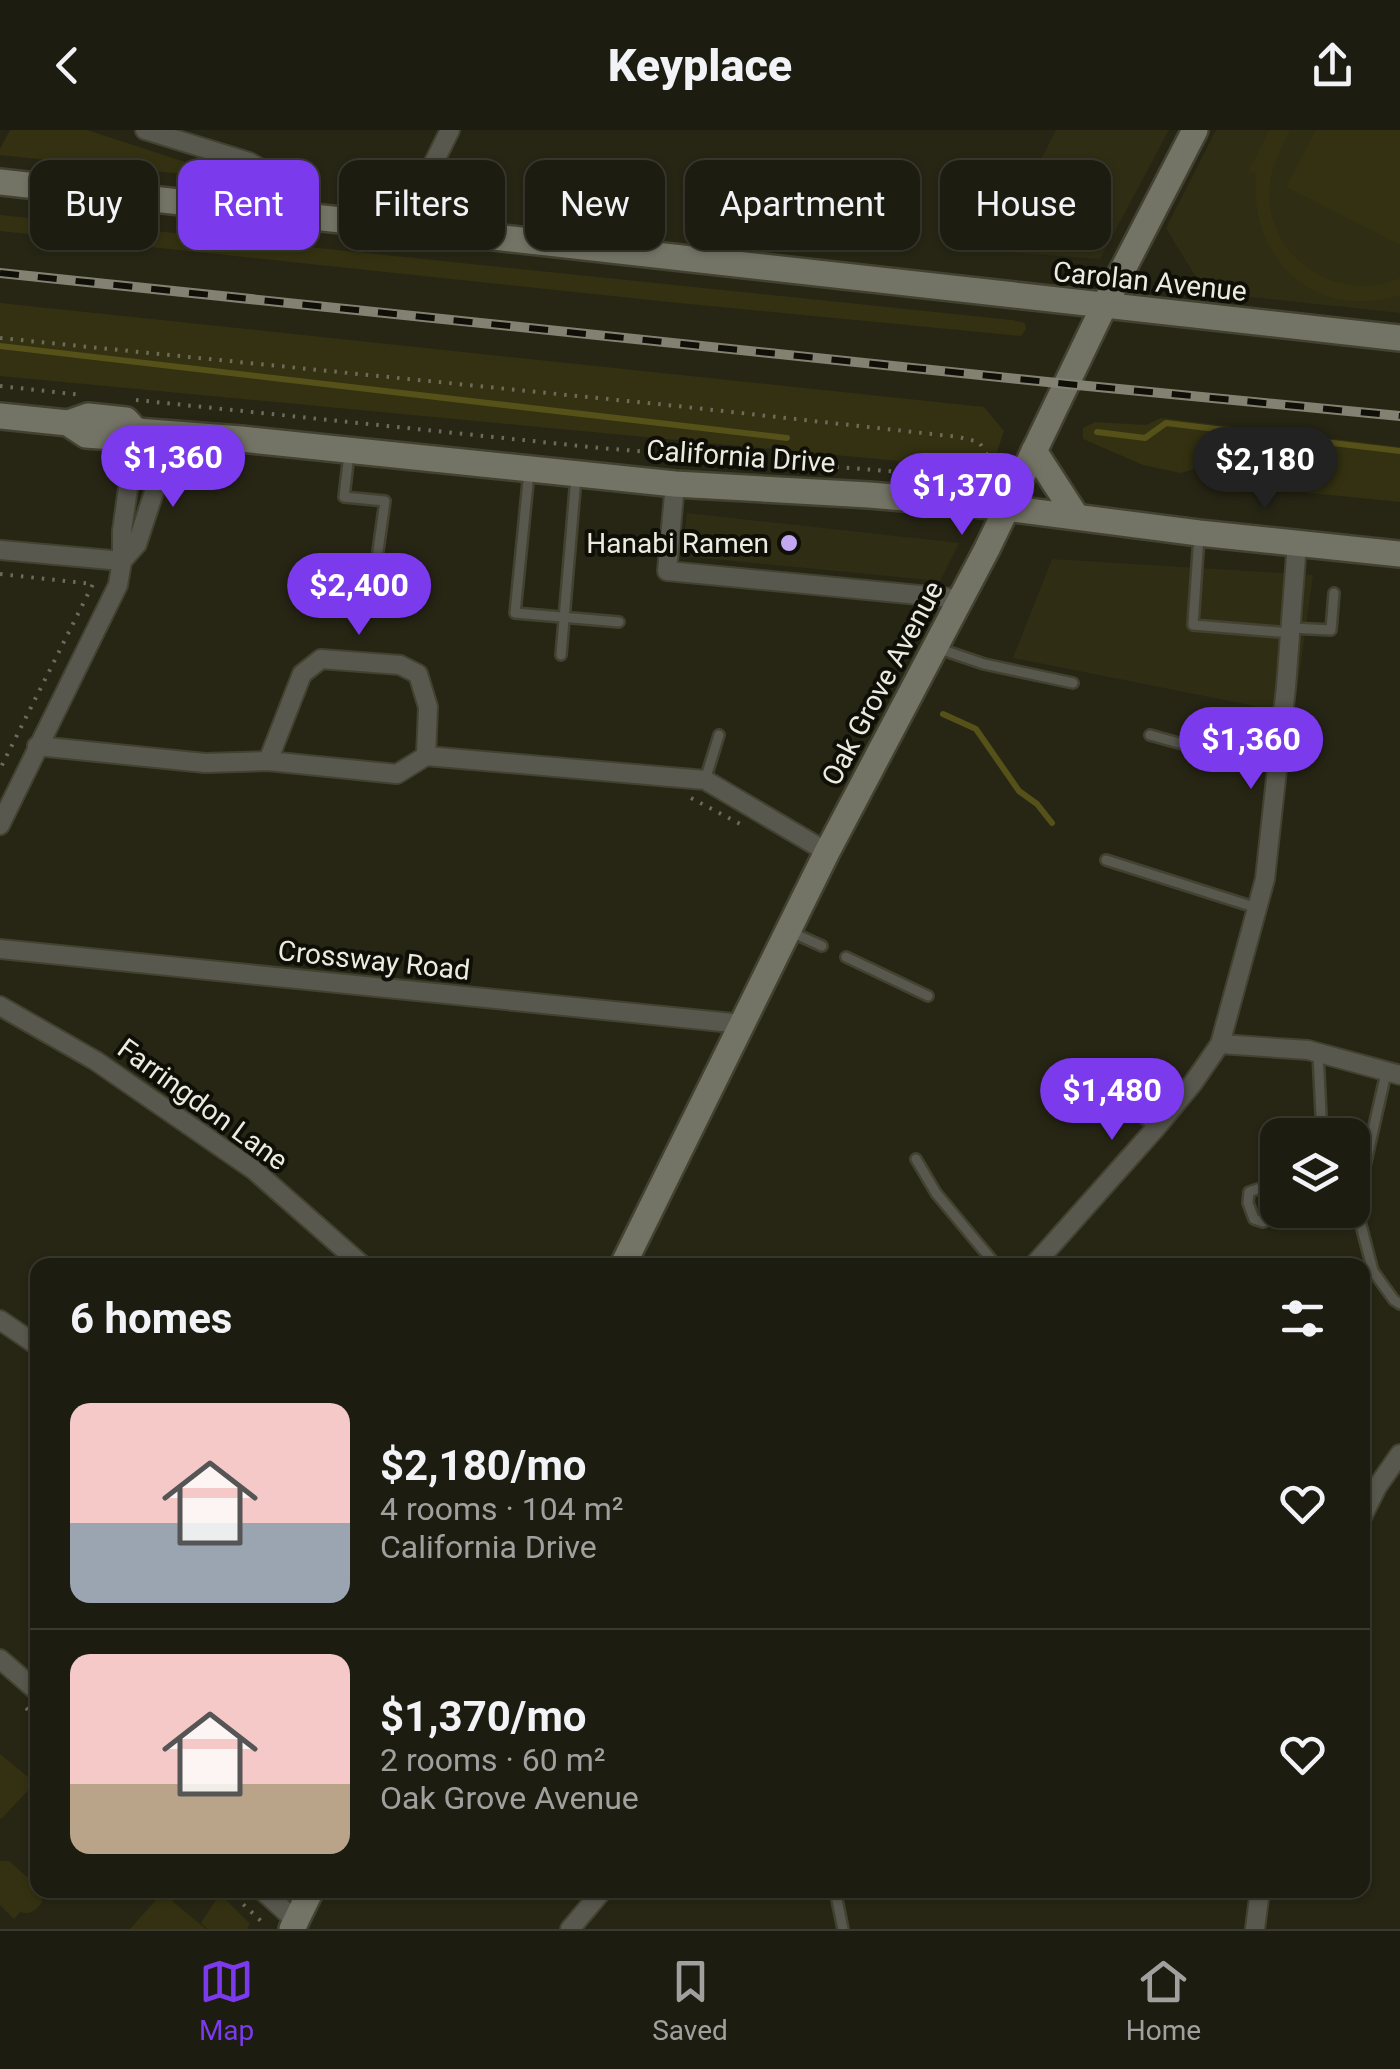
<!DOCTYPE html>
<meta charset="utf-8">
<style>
body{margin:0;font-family:Roboto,sans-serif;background:#2a291e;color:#f1f3f6;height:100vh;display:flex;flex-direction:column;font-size:38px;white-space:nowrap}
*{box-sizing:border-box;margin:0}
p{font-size:32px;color:#a0a19f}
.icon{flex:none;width:55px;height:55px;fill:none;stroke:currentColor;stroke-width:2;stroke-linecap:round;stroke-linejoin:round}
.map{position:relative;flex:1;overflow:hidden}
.side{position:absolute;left:30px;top:1128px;width:1340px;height:640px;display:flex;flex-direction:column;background:#1d1c10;border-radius:20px;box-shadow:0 2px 8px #0004,0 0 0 2px #3b3a30}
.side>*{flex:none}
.top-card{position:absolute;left:30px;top:30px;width:1340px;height:90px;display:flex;gap:20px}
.buttons{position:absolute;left:1260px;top:988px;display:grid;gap:20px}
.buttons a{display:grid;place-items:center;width:110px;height:110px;border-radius:20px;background:#1d1c10;box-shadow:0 2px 8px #0004,0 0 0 2px #3b3a30;font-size:50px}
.price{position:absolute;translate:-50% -85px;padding:0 22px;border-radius:35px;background:#7c3aed;color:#fff;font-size:32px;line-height:65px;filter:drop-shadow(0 2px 5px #0008)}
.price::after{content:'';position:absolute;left:50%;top:60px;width:30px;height:22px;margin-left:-15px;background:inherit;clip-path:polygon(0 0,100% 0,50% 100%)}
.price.on{background:#222;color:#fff}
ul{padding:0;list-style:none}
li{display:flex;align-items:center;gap:30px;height:250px;padding:0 40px}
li+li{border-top:2px solid #3b3a30}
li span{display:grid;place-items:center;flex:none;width:280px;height:200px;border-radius:20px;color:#555}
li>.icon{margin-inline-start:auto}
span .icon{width:120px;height:120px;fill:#fffc;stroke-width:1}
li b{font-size:42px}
h2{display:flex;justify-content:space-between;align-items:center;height:120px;padding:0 40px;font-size:42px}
.chip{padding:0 35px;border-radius:20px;background:#1d1c10;box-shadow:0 2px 8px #0004,0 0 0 2px #3b3a30;font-size:35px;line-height:90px}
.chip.on{background:#7c3aed;color:#fff}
header{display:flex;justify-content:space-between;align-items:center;height:130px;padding:0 40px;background:#1d1c10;font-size:45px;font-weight:800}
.menu{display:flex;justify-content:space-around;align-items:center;height:140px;border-top:2px solid #3b3a30;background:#1d1c10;font-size:28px;color:#a0a19f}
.menu a{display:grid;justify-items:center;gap:5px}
.menu .on{color:#7c3aed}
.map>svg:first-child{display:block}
.built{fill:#2f2d14}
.green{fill:#333111}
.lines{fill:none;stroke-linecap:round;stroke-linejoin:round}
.stream{stroke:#565119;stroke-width:6}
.lane-casing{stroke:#434231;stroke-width:14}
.street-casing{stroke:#434231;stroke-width:22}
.secondary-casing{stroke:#434231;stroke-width:30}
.path{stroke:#6c6b5c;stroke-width:4;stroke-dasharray:2.5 8;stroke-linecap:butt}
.lane{stroke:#58584f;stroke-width:9}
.street{stroke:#58584f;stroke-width:18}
.secondary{stroke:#747466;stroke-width:25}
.rail-casing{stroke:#828172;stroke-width:10}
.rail{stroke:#0f0f07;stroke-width:6;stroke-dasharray:19;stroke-linecap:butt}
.poi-dot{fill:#c3a7f2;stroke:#0f0f07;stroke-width:4}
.labels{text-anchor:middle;stroke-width:8;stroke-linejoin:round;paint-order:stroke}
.street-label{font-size:28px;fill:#ecebe0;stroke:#0f0f07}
.poi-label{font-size:28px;fill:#ecebe0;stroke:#0f0f07;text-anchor:end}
</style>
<header><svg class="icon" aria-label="back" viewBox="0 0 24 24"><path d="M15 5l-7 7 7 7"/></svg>Keyplace<svg class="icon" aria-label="share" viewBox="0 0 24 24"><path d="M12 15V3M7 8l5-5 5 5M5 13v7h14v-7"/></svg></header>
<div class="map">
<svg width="1400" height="1799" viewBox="0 0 1400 1799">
<rect width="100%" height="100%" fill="#272615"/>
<!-- built -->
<g class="built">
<path d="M1056,0H1169L1100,129L994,121Z"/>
<path d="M1216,0H1400V183L1205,162L1166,98Z"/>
<path d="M687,383L959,413L940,451L682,426Z"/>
<path d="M1052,429L1313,445L1294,584L1013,528Z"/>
</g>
<!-- green -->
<g class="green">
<path d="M10,0H87L185,32L182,44L0,25V19Z"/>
<path d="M1269,0H1290C1279,22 1269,42 1269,67C1272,132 1341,174 1400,148V165C1316,193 1247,128 1256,44L1249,40Z"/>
<path d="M1316,0H1400V115L1286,57Z"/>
<path d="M0,85L1012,190L1025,193L1026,199L1021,206L669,172L0,101Z"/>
<path d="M0,173L984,277L1004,301L995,328L972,338L0,246Z"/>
<path d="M1161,288L1400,317V372L1259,358L1207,335L1181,343L1143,335L1083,309V298L1095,292L1146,295Z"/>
<path d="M0,1624L35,1653L1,1689L0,1688Z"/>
<path d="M0,1731H9L37,1756L38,1760H41L42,1772C35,1781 31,1785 20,1782L14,1789L0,1775Z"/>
<path d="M165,1760H184L172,1771L206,1799H130Z"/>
<path d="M220,1764L250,1794L247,1799H208L201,1793Z"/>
</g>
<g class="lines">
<!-- stream -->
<g class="stream">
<path d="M0,216L787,308"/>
<path d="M1097,302L1145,308L1166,293L1400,321"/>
<path d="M943,584L976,599L1019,661L1037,674L1052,693"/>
</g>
<!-- lane casing -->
<g class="lane-casing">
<g id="lane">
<path d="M349,324L344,367L385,371L378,421"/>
<path d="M529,342L515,483L619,492"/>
<path d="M1199,406L1193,495L1290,503"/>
<path d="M1291,498L1331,500L1334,463"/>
<path d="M940,519L984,534L1073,553"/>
<path d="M561,525L576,347"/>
<path d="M1150,605L1236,629L1278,636"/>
<path d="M705,650L719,605"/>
<path d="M1106,730L1257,778"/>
<path d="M791,802L822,816"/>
<path d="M846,827L928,866"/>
<path d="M1318,923L1322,1005"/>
<path d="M1386,943L1356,1076L1373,1141L1394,1170L1400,1174"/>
<path d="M1124,972L1139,983L1155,999"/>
<path d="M916,1029L936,1063L996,1135"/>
<path d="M1278,1052L1249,1062L1248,1073L1254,1089L1263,1092L1295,1080"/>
<path d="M835,1760L843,1799"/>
</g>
</g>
<!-- street casing -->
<g class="street-casing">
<g id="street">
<path d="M145,0L249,32C275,45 271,54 275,80"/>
<path d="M403,95L450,0"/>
<path d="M675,354L667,441L961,469"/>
<path d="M0,420L122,431"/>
<path d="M122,431L137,414L154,362L160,303"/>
<path d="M37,616L205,633L268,631L397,644L426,626"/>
<path d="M426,626L705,650L827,722"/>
<path d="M268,631L302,544L321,529L400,535L418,544L428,577L426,626"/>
<path d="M0,695L118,455L122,431V401L136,301"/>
<path d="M0,819L742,894"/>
<path d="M0,876L96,931L254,1040L362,1135"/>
<path d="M1220,914L1308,920L1400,945"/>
<path d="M1034,1135L1155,999L1193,953L1220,914L1265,749L1286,557L1297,413"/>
<path d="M0,1190L38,1216"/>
<path d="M1362,1387L1377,1357L1400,1324"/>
<path d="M0,1529L38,1562"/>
<path d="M262,1760L296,1791"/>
<path d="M570,1799L603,1760"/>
<path d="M1255,1799L1260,1760"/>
</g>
</g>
<!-- secondary casing -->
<g class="secondary-casing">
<g id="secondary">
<path d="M0,52C467,100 933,158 1400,208"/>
<path d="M0,286L68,293L86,305L126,308L136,301L241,309L675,354L869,365L974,374L1199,403L1400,424"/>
<path d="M68,293L88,286L126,290L136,301"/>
<path d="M1034,321L1076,386"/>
<path d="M623,1135L827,722L987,419L1104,176L1195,0"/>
<path d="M292,1799L311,1760"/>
</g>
</g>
<!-- path -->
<g class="path">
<path d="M0,208L677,276L959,307L979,312L989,328V338"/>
<path d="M0,256L82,265"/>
<path d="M136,270L600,318L988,349"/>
<path d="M0,444L93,454L0,639"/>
<path d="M691,668L740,694"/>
<path d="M26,1578L38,1588"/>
<path d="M228,1760L261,1791"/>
</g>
<!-- lane -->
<use href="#lane" class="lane"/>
<!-- street -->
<use href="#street" class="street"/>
<!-- secondary -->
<use href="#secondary" class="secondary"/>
<!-- rail casing -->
<g class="rail-casing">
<path id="rail" d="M0,143L1067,254L1400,286"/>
</g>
<!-- rail -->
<use href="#rail" class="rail"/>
</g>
<!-- markers -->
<circle class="poi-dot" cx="789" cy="413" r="10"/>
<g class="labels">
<!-- street labels -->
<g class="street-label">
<text transform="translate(1150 151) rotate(6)" y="10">Carolan Avenue</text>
<text transform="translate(741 326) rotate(4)" y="10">California Drive</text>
<text transform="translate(882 553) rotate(-62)" y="10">Oak Grove Avenue</text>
<text transform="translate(374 830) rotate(6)" y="10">Crossway Road</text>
<text transform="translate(203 974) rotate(36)" y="10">Farringdon Lane</text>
</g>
<!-- poi labels -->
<g class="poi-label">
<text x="769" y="423">Hanabi Ramen</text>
</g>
</g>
</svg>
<div class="buttons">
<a><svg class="icon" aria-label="layers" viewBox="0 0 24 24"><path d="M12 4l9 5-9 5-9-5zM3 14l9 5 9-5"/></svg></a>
</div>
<b class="price" style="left:173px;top:380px">$1,360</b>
<b class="price on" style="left:1265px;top:382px">$2,180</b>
<b class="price" style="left:962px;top:408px">$1,370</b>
<b class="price" style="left:359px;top:508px">$2,400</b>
<b class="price" style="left:1251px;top:662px">$1,360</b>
<b class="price" style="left:1112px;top:1013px">$1,480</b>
<div class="top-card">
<a class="chip">Buy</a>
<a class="chip on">Rent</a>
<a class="chip">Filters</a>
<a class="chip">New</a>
<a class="chip">Apartment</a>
<a class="chip">House</a>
</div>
<section class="side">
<h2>6 homes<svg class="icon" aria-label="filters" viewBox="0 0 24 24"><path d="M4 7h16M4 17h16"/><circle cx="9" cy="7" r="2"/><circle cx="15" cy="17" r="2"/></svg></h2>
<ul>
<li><span style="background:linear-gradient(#f6c9c9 60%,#9aa5b1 0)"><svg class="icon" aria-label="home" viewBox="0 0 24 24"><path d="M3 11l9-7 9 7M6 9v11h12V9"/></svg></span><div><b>$2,180/mo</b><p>4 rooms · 104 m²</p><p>California Drive</p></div><svg class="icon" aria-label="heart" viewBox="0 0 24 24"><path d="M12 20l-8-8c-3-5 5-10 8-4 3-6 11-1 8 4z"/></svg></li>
<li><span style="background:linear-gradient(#f6c9c9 65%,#b9a48a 0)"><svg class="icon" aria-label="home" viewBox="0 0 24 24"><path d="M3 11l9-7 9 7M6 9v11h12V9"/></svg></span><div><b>$1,370/mo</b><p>2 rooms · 60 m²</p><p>Oak Grove Avenue</p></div><svg class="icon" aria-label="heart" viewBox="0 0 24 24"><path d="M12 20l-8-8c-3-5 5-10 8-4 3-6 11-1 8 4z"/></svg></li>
</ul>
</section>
</div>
<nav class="menu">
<a class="on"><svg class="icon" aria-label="map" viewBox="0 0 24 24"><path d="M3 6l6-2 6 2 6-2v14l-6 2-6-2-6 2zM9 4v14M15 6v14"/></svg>Map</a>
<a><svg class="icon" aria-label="saved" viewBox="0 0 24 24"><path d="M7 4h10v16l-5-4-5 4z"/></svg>Saved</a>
<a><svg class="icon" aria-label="home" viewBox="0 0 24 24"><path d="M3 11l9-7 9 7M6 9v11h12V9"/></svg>Home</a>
</nav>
